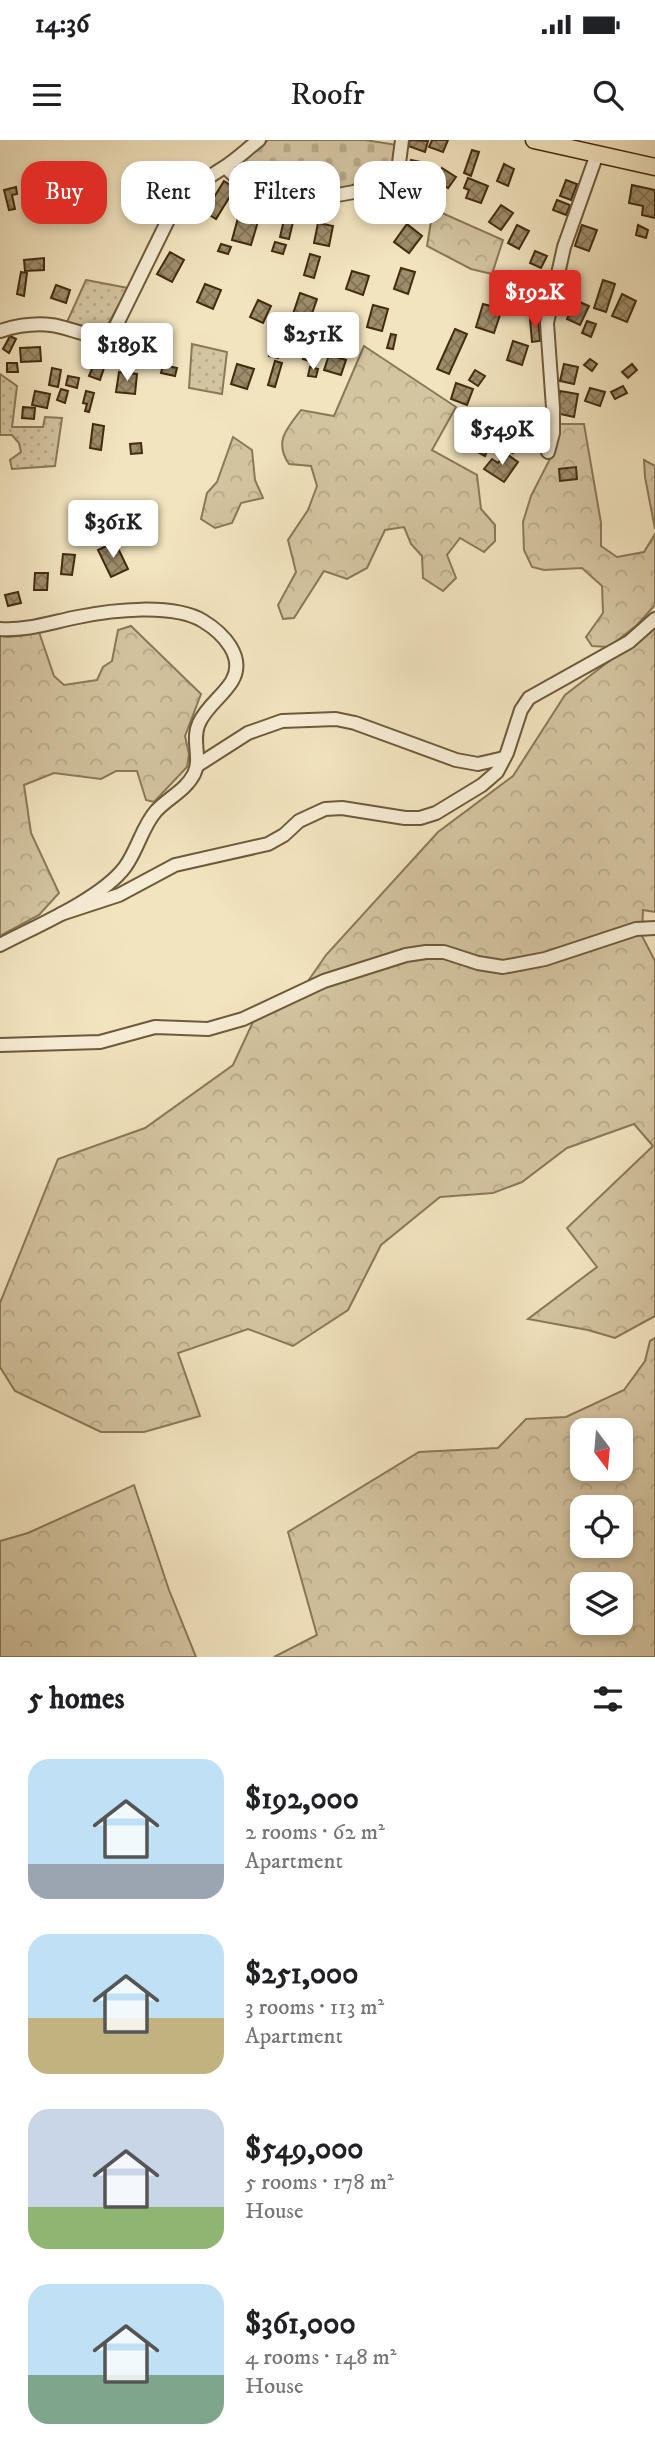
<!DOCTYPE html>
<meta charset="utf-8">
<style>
body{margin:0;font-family:"IM FELL DW Pica",serif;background:#f2f2f2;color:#202124;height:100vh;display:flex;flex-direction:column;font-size:26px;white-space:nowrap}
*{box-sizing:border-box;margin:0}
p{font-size:23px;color:#757577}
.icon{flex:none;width:38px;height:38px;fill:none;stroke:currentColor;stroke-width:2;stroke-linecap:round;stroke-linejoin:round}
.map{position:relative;height:1517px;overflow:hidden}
.sheet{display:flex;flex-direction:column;background:#fff;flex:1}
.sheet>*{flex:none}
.banner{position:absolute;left:21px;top:21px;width:614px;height:63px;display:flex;gap:14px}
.needle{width:46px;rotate:164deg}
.buttons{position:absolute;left:570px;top:1278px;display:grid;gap:14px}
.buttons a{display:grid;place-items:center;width:63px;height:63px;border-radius:14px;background:#fff;box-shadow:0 4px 10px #0003;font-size:35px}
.price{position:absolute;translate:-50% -60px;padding:0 16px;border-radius:7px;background:#fff;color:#222;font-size:23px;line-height:46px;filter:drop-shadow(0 2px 4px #0008)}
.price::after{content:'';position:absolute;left:50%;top:42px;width:21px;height:16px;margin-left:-10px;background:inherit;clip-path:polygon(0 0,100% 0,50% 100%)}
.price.current{background:#d93025;color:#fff}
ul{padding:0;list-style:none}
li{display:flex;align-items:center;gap:21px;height:175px;padding:0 28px}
li span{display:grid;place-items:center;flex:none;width:196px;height:140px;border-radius:21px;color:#555}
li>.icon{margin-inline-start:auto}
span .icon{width:84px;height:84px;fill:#fffc;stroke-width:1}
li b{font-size:30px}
h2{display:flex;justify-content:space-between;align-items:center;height:84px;padding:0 28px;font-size:30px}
.tag{padding:0 24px;border-radius:21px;background:#fff;box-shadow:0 4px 10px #0003;font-size:24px;line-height:63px}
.tag.current{background:#d93025;color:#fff}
.status{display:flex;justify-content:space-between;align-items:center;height:49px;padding:0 35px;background:#fff;direction:ltr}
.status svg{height:19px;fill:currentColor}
header{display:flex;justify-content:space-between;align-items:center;height:91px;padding:0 28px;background:#fff;font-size:32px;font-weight:600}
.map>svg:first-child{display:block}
.grass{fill:url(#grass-dots);stroke:#8b7858;stroke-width:2}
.forest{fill:url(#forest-crowns);stroke:#8b7858;stroke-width:2;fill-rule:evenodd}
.cemetery{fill:url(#cemetery-stones);stroke:#8b7858;stroke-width:2}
.building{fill:url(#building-cross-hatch);stroke:#422c0f;stroke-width:2}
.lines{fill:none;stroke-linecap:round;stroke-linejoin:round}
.minor-casing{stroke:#6e5a3b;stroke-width:16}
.major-casing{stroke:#422c0f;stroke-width:19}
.minor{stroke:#f7edd5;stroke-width:12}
.major{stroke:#f2e4bf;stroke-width:16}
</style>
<div class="status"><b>14:36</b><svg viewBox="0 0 49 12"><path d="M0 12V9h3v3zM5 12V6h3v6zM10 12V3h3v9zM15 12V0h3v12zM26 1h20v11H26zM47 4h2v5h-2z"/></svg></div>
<header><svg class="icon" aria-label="menu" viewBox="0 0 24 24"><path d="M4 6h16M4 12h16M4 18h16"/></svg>Roofr<svg class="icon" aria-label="search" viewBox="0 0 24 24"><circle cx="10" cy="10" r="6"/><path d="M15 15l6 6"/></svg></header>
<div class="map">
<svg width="655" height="1517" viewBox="0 0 655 1517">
<defs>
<pattern id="grass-dots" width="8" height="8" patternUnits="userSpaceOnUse" patternTransform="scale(1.75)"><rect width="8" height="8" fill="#d4c5a1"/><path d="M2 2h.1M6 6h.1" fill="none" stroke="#b7a989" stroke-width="1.8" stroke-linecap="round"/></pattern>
<pattern id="forest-crowns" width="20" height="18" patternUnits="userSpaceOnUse" patternTransform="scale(1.75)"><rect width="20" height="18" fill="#d4c5a1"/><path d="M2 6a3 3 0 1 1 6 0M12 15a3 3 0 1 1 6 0" fill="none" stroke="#b7a989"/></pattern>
<pattern id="cemetery-stones" width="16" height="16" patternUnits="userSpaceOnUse" patternTransform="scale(1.75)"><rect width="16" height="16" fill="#d4c5a1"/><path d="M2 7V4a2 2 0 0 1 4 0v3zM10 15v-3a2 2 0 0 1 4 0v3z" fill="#b7a989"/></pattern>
<pattern id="building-cross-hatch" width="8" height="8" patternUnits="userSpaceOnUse" patternTransform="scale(1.75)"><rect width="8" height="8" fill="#9e8c6b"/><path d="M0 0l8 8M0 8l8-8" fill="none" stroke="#827356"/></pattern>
</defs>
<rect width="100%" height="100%" fill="#f2e4bf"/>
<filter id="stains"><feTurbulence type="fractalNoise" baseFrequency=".00286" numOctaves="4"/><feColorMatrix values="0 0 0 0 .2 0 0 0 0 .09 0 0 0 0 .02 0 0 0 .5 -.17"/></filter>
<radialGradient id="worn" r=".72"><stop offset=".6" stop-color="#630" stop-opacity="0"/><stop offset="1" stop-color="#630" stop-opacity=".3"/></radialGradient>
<!-- grass -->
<g class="grass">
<path d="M86,140L128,148L107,186L89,188L67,182Z"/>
<path d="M192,204L227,212L222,254L189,248Z"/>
<path d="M0,234L17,246L12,287H43L45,277L62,278L55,326L12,329L10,320L21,312L19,303L12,295H0Z"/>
</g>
<!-- forest -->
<g class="forest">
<path d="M433,69L503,100L492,134L471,129L427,106Z"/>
<path d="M364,206L456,267L432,310L477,335L481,369L495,385V401L484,412L460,398L447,415L456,438L443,451L423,438L422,416L411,404L404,387L385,390L367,428L347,439L324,431L294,478L283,479L278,465L296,432L288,400L308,370L317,346L311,326L289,324C274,302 286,289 301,270L334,276Z"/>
<path d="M557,284H584L601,383V406L617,417L644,412L655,394V465L637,485L609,507L592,506L586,497L603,473L602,446L582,428L544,430L532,427L524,410L523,382L531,356L553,313Z"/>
<path d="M233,297L252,310L255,340L263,358L241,363L232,383L215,388L201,379L207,353L217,342Z"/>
<path d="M644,320L655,326V389L645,337Z"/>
<path d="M131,486L201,554L185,596L189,614L187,627L154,662L146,660L137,631H116L101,639L54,633L24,645L31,693L59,753L39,775L0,796V496L8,497L39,492L54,536L64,545L97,540L103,527L112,521L118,490Z"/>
<path d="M655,486V772L643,770L642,796L655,821V1176L615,1198L588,1190L528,1179L597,1127L567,1088L653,1006L634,984L567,1008L522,1042L493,1053L440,1057L381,1105L348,1170L293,1206L248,1189L178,1213L200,1276L144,1292H101L15,1251L0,1227V1163L58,1019L145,988L233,925L259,869L297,857L326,815L438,692L513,636L565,555Z"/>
<path d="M655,1198V1517H274L317,1495L288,1392L419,1312L498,1308L526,1279L566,1277L624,1250L645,1221L650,1201ZM583,1290H621V1328H583ZM583,1367H621V1405H583ZM583,1444H621V1482H583Z"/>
<path d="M134,1345L169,1450L196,1517H0V1401L28,1393Z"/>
</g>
<!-- cemetery -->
<path class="cemetery" d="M268,0H365L397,5C396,13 396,25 390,31C385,35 376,37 370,40C328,58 273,55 236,27Z"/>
<!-- building -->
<g class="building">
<path d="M410,0L428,1L425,12L408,6Z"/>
<path d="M432,0H448L443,12L429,7Z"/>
<path d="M472,10L479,12L471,36L464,33Z"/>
<path d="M411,20L421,22L419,31L408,29Z"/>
<path d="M504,24L514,29L508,46L497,41Z"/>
<path d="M442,28L456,37L448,48L435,39Z"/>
<path d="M468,38L488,46L481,63L466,58L469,50L464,48Z"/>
<path d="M566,40L577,44L571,60L560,56Z"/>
<path d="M224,41L235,48L216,79L205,72Z"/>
<path d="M632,45L655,50V78L642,75L643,66L629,63Z"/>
<path d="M16,47L17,54L12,55L15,69L9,70L4,50Z"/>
<path d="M247,48L258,53L254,64L243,59Z"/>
<path d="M557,60L570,65L566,75L553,70Z"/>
<path d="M242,63L262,68L251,105L232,100Z"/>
<path d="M501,65L513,73L501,90L489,82Z"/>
<path d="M284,80L293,82L289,99L280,97Z"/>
<path d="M318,83L333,86L329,106L314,103Z"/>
<path d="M407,84L422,96L409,113L394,102Z"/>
<path d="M517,85L529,91L519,109L508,103Z"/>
<path d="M582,85L597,90L589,111L575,106Z"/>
<path d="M638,85L648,90L646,98L636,95Z"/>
<path d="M275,102L286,105L283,114L272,111Z"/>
<path d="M221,104L231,107L228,114L218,111Z"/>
<path d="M535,111L547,116L541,128L530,123Z"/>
<path d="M170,112L184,120L172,142L157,134Z"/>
<path d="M310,114L320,117L314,138L304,135Z"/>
<path d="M44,118V130L25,131L24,120Z"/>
<path d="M401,128L415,132L408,154L394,149Z"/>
<path d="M352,131L369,136L363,155L346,149Z"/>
<path d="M21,132L27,133L24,156L17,154Z"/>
<path d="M603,140L615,144L606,172L594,168Z"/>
<path d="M205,144L221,150L213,169L197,162Z"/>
<path d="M56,145L70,150L66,163L51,158Z"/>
<path d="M300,153L317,159L310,179L293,174Z"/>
<path d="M622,154L636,161L627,182L612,176Z"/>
<path d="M258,160L271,166L263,183L250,177Z"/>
<path d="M575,160L589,166L580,185L567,179Z"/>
<path d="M483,164L502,169L494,193L476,187Z"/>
<path d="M373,165L388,169L382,191L367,187Z"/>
<path d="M538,178L540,201L532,202L530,179Z"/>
<path d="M293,179L300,181L296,195L290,193Z"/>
<path d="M587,181L596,184L591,197L582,193Z"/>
<path d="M132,185L148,188L143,210L127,207Z"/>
<path d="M455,189L467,194L449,234L437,229Z"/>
<path d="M391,194L396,195L393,209L387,208Z"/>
<path d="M10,196L16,199L9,213L3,209Z"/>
<path d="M513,201L528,206L522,225L507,220Z"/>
<path d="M271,204L281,206L278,218L269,216Z"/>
<path d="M40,207L41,221L21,222L20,208Z"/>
<path d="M305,211L319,214L316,223L303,219Z"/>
<path d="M141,214L151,216L150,225L139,224Z"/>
<path d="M329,215L346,220L341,235L324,230Z"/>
<path d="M590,219L597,224L592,231L584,225Z"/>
<path d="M275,221L282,223L275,247L268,245Z"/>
<path d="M7,223H17L18,232H7Z"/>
<path d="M94,224L104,228L100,240L89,236Z"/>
<path d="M237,224L254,229L247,249L231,244Z"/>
<path d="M564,224L578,227L574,244L560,241Z"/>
<path d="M632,224L637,230L628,238L622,232Z"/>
<path d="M163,225L177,228L175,236L161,233Z"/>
<path d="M310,227L318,229L316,237L308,236Z"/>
<path d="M52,228L61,230L58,247L49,245Z"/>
<path d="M475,230L485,236L478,246L469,240Z"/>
<path d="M119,232L137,234L135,254L116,252Z"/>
<path d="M68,236L79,238L77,248L66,245Z"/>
<path d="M456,243L473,249L467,265L451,259Z"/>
<path d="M623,246L627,253L615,259L611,252Z"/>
<path d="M590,248L605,252L600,266L585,261Z"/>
<path d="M61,249L68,251L65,263L57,260Z"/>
<path d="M35,251L50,254L47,268L32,265Z"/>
<path d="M86,251L94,253L89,272L85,271L87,264L83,263Z"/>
<path d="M560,251L578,254L574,277L556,273Z"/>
<path d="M23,267L35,268L34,279L22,278Z"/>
<path d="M525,272L544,273L543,286L524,285Z"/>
<path d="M93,284L104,286L101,310L90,308Z"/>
<path d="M499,292L518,302L513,313L494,303Z"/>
<path d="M481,300L490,304L485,316L476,311Z"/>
<path d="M141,303L142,313L131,314L130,304Z"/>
<path d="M505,313L518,322L504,342L484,329L492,319L498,323Z"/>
<path d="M576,327L577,339L560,341L559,329Z"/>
<path d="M115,402L128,429L111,437L98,410Z"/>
<path d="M63,414L75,415L72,435L61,434Z"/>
<path d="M35,433H48L47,450H34Z"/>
<path d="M18,452L21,463L8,466L5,455Z"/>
</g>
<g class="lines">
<!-- minor casing -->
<g class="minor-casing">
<g id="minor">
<path d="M225,27L242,43L305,57L332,56L354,52L392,35L399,23L402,0"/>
<path d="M0,191C16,186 34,183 51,185C72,187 97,205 115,188L170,76C188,48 197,45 223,28C236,20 247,9 259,0"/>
<path d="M548,312L553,293V268L547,183L564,107L597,14"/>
<path d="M0,489C27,491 52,482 78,477C112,470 173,463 203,481C223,493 246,517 232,541C223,556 207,566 199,583C191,600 202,618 194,634C186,650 168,658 156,671C142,687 138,709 125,727C101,759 36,786 0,805"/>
<path d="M198,625L248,593L282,581L336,579L355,583L456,620L478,624L504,618"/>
<path d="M61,774L119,755L175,725L268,704L284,695L299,681L325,669L342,668L405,678H420L436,673L482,645L497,632L507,613L521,570L529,558L629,502L655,479"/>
<path d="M0,905L100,902L155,887L208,889L243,879L324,841L406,815L426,812H444L478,823L503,827L545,819L636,789L655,788"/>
</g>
</g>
<!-- major casing -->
<g class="major-casing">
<path id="major" d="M534,0L655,27"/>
</g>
<!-- minor -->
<use href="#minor" class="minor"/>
<!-- major -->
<use href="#major" class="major"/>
</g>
<rect width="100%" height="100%" filter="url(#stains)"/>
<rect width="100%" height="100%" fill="url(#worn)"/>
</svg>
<div class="buttons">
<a><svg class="needle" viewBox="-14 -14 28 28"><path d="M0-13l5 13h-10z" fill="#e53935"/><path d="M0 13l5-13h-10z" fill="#757577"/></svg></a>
<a><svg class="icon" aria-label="locate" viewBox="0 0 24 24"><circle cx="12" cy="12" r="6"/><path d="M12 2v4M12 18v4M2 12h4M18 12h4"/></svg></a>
<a><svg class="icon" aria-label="layers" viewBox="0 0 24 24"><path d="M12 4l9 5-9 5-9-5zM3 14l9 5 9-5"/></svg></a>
</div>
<b class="price current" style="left:535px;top:190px">$192K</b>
<b class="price" style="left:313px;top:232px">$251K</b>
<b class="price" style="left:127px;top:243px">$189K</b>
<b class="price" style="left:502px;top:327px">$549K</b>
<b class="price" style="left:113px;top:420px">$361K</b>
<div class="banner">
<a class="tag current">Buy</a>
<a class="tag">Rent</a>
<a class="tag">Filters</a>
<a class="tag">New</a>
</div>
</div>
<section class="sheet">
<h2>5 homes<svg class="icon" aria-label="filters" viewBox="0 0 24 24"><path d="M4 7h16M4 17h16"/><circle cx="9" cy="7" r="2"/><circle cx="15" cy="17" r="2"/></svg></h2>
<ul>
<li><span style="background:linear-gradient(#bfe0f5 75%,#9aa5b1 0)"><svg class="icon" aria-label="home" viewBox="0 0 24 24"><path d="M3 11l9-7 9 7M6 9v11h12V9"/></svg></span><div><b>$192,000</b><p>2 rooms · 62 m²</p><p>Apartment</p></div></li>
<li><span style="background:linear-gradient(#bfe0f5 60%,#c2b280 0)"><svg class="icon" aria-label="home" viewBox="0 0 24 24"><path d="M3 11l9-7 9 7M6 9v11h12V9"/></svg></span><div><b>$251,000</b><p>3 rooms · 113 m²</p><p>Apartment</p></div></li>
<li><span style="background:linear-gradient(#c9d6e8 70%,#8fb573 0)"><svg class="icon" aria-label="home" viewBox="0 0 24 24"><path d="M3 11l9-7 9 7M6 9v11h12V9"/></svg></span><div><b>$549,000</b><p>5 rooms · 178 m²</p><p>House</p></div></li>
<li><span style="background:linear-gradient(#bfe0f5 65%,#7fa58c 0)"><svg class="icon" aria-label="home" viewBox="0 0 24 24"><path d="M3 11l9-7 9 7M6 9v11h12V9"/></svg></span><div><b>$361,000</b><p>4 rooms · 148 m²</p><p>House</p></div></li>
</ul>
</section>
